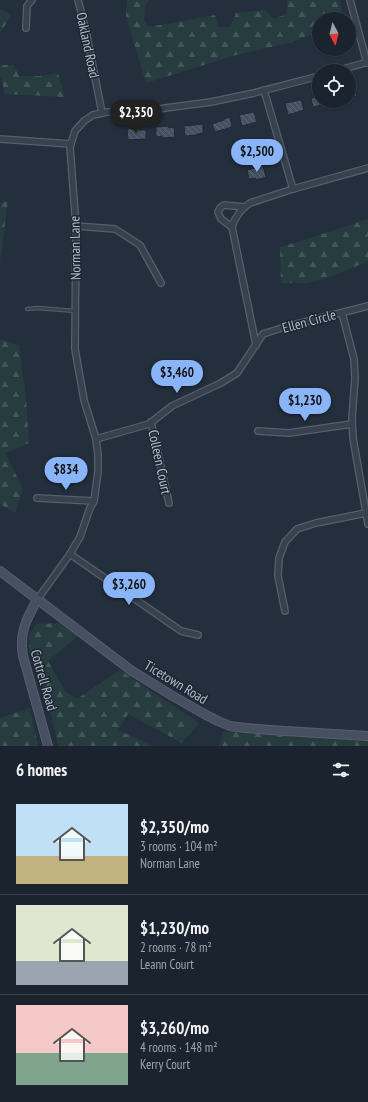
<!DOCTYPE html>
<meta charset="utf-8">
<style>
body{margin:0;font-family:"PT Sans Narrow",sans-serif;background:#242b36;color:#f1f3f6;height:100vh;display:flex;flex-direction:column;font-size:15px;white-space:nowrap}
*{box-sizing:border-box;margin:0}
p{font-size:13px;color:#a0a4aa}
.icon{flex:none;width:22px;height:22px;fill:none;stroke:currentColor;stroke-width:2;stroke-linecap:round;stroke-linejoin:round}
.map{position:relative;height:746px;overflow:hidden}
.side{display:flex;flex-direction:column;background:#1b232e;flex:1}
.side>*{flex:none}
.needle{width:26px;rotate:173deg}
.buttons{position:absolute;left:312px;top:12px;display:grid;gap:8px}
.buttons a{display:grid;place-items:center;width:44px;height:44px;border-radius:50%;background:#1b232e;box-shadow:0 1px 3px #0004,0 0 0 1px #39404a;font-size:20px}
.price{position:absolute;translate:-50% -34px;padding:0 9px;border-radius:14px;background:#8ab4f8;color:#111;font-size:13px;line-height:26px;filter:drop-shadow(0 1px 2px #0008)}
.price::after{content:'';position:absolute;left:50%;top:24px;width:12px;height:9px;margin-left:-6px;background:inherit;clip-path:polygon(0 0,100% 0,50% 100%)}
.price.active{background:#222;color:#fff}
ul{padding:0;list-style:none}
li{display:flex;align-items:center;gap:12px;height:100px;padding:0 16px}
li+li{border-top:1px solid #39404a}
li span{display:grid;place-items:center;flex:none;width:112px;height:80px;border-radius:0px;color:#555}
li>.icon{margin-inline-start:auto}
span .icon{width:48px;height:48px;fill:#fffc;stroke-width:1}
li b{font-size:17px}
h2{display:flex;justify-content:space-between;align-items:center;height:48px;padding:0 16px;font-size:17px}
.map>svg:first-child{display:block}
.forest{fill:url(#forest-firs)}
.building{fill:url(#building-back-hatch);stroke:#1f2835}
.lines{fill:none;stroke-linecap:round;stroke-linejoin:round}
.lane-casing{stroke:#565f6c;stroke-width:4.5}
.street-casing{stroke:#565f6c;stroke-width:8}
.secondary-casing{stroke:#565f6c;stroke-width:10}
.lane{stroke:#38414e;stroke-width:2.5}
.street{stroke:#38414e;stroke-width:5.5}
.secondary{stroke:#465061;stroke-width:8}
.labels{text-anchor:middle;stroke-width:3;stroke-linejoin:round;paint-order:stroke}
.street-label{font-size:14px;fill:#b4bcc9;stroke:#1d2633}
</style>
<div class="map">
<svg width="368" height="746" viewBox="0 0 368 746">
<defs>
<pattern id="forest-firs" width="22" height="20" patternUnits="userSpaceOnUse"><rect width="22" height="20" fill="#263c3f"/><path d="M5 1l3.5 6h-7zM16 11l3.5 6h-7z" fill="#435659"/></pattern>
<pattern id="building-back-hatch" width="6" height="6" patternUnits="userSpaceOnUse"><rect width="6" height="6" fill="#455162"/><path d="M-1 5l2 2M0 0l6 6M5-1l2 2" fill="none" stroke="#5d6877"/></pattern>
</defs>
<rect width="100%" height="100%" fill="#242f3e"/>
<!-- forest -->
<g class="forest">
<path d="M127,0H149L145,5L144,20L149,27L215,15L218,27H230L236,13L266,10L273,19L287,14V1L290,0H339L342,10L333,19H319V31L289,43L236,55L146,83L126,16Z"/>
<path d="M0,9L11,15L0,34Z"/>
<path d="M0,65H14L19,76H39L58,73L65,97L5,94L1,77H0Z"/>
<path d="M8,201L0,262V203Z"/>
<path d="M368,219V261L336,275L308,283H281L280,247L298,242Z"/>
<path d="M0,338V339L19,345L26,399L29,443L5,453L23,489L15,513L0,504Z"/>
<path d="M62,623L79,635L48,661L65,691L77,699L120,670L199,723L182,743L128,714L118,730L153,746H58L47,697L29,648V635L36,624Z"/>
<path d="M30,708L38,746H0V718Z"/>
<path d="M223,732L368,735V746H219Z"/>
</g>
<!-- building -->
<g class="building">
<path d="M354,86L357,96L349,98V88Z"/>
<path d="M319,96V101H331L332,106L326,107L325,104L313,107L311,98Z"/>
<path d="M301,100L304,110L288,115L285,103Z"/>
<path d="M254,112L257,122L242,126L239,115Z"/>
<path d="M230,117L232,127L215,132L212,124L224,120V119Z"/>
<path d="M203,124V133L197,134V135L185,136L184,126Z"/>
<path d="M168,126L169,128L174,127L175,137L162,138V136L156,137V127Z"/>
<path d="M127,129H140V130H146V139L128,140Z"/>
<path d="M263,166L266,177L256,180V178L249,179L247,170Z"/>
</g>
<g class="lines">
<!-- lane casing -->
<g class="lane-casing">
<path id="lane" d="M27,309L37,308L76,311"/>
</g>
<!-- street casing -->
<g class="street-casing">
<g id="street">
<path d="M78,0L86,31L102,113"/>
<path d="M350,0L367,63"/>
<path d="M26,28L27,6L32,0"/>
<path d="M336,71L368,62"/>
<path d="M264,90L293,189"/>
<path d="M0,139L71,144"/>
<path d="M76,226L115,229L140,245L161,283"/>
<path d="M232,227L221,219L218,212L220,208L224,205L244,207"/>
<path d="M342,313L354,359L355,378L352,419L353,438L368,524"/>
<path d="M256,345L232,227C235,217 241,209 250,203L293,189L368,168"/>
<path d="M151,422L169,503"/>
<path d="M258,431L289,433L352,424"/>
<path d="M96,439L149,424L172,406L221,383L237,373L263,334L285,327L368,306"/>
<path d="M37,498L94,501"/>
<path d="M70,554L181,631L198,635"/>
<path d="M37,600L70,554L80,537L90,508L94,501L98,472V455L96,439L84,400L75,349L76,226L70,147L75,131L84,121L93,115L107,112L158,109L211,102L254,93L319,76"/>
<path d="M285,611L278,576L279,558L285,542L297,529L316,523L366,513"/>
</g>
</g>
<!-- secondary casing -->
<g class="secondary-casing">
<g id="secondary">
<path d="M0,571L132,671L171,695L206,715L218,721L230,726L245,728L285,731L368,736"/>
<path d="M37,600C26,620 19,633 23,656L48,746"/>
</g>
</g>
<!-- lane -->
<use href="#lane" class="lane"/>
<!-- street -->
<use href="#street" class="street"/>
<!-- secondary -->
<use href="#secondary" class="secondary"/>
</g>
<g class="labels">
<!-- street labels -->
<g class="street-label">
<text transform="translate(88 45) rotate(78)" y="5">Oakland Road</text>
<text transform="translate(75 248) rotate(-91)" y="5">Norman Lane</text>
<text transform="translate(309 321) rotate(-15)" y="5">Ellen Circle</text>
<text transform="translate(160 462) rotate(78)" y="5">Colleen Court</text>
<text transform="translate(44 680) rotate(74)" y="5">Cottrell Road</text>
<text transform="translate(176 682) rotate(31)" y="5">Ticetown Road</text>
</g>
</g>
</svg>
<div class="buttons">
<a><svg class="needle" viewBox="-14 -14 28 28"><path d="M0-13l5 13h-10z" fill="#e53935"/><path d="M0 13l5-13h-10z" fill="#a0a4aa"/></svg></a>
<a><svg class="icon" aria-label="locate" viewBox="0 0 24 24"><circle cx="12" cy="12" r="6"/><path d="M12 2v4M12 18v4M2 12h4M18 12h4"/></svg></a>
</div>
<b class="price active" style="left:136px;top:134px">$2,350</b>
<b class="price" style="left:257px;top:173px">$2,500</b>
<b class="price" style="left:177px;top:394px">$3,460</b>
<b class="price" style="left:305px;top:422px">$1,230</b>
<b class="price" style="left:66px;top:491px">$834</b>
<b class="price" style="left:129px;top:606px">$3,260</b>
</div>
<section class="side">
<h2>6 homes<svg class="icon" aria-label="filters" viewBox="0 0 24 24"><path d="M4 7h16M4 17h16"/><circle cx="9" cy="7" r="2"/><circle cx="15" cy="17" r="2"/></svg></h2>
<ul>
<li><span style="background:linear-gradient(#bfe0f5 65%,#c2b280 0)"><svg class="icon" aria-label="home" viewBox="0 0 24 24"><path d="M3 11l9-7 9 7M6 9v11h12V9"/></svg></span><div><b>$2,350/mo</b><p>3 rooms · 104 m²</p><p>Norman Lane</p></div></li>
<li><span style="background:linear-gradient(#dfe7d0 70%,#9aa5b1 0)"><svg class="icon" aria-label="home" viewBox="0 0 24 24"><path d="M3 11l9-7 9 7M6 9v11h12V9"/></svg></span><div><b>$1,230/mo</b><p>2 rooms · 78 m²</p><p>Leann Court</p></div></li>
<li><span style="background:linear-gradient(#f6c9c9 60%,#7fa58c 0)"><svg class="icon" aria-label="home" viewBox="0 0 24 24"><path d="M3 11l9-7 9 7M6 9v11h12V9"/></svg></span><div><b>$3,260/mo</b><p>4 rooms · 148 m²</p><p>Kerry Court</p></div></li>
</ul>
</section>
